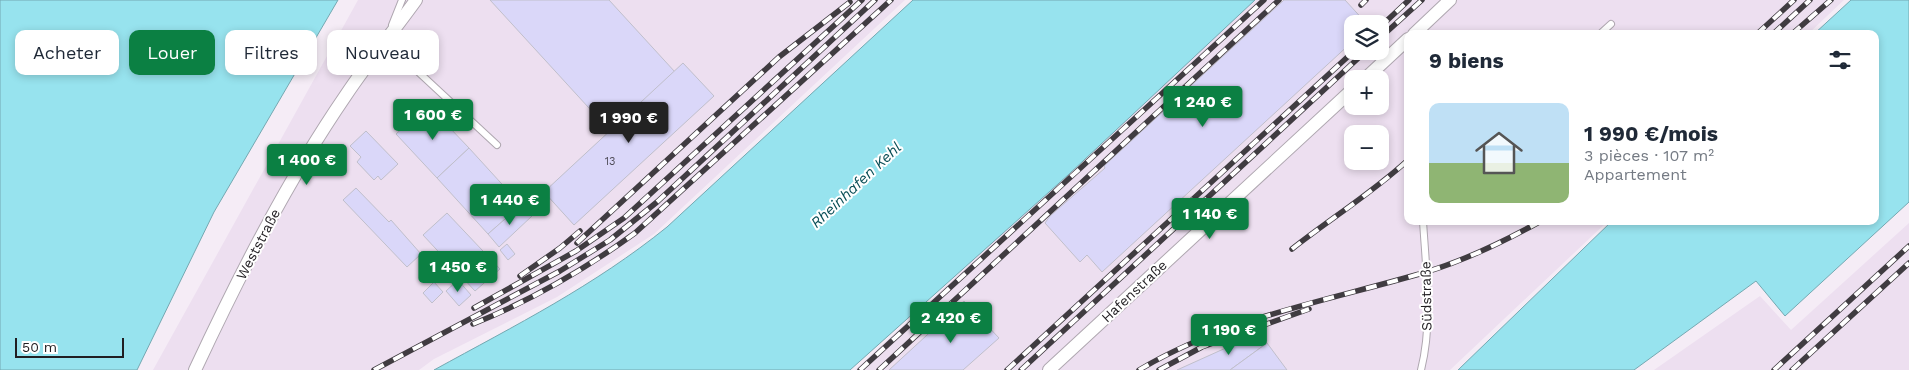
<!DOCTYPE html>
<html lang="fr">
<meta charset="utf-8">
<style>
body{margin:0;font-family:"Work Sans",sans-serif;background:#f6f6f7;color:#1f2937;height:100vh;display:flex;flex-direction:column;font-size:19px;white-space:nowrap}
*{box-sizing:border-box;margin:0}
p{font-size:16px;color:#747a83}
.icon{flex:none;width:28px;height:28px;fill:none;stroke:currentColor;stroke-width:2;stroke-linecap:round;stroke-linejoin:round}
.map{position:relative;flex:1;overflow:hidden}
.drawer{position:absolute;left:1404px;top:30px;width:475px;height:195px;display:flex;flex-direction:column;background:#fff;border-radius:10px;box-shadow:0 2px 8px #0003}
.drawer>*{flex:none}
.top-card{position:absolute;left:15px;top:30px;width:475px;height:45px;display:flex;gap:10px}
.fabs{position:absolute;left:1344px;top:15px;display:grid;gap:10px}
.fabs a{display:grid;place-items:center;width:45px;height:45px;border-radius:10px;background:#fff;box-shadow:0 2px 8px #0003;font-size:25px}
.scale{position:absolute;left:15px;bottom:12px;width:109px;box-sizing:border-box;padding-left:5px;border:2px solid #211e22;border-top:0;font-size:14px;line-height:18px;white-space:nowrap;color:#211e22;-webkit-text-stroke:4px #fff;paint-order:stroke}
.price{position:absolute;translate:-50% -42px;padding:0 11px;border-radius:5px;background:#0b8043;color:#fff;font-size:16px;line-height:32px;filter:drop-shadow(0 1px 2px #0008)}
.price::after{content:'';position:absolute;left:50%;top:30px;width:15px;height:11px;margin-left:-8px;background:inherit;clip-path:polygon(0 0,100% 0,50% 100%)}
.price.selected{background:#222;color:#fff}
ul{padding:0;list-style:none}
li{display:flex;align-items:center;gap:15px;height:125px;padding:0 25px}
li span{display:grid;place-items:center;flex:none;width:140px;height:100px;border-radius:10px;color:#555}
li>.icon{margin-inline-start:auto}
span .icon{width:60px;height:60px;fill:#fffc;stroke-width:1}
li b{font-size:21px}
h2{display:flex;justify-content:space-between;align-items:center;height:60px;padding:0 25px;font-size:21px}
.tag{padding:0 18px;border-radius:10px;background:#fff;box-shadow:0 2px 8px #0003;font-size:18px;line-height:45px}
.tag.selected{background:#0b8043;color:#fff}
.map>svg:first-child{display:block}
.built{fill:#eddff0;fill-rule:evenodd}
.water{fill:#97e3ee;stroke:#74a8b1}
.building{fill:#dad7f9;stroke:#c0bfcb}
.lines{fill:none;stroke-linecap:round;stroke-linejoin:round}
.service-casing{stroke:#afa7b0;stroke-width:8}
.minor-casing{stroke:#afa7b0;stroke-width:14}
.service{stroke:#fff;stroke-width:6}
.minor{stroke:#fff;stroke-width:12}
.rail-casing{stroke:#403c41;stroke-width:5.5}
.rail{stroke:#fff;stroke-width:4;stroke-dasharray:11;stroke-linecap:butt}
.labels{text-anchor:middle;stroke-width:4;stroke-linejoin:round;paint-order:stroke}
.number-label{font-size:11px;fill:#4f4c58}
.street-label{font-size:14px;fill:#211e22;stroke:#fff}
.water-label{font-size:15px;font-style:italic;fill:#0a4f57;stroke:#fff}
</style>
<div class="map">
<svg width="1909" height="370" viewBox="0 0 1909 370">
<rect width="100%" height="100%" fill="#f5ecf6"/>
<!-- built -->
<g class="built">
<path d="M358,0H905L654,234L557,297L434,359L419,370H153Z"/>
<path d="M1255,0H1844L1808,34H1408V221H1608L1450,370H855ZM1352,24H1380V51H1352ZM1352,79H1380V106H1352ZM1352,134H1380V161H1352Z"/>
<path d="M1909,223V370H1654L1760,296L1791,330Z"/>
</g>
<!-- water -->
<g class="water">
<path d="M0,0H338L214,212L137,370H0Z"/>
<path d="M913,0H1255L1068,175L850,370H434C516,325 594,286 667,227Z"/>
<path d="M1851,0H1909V202L1785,316L1756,281L1634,370H1458L1612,221H1875V34H1814Z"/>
</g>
<!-- building -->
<g class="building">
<path d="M490,0H609L675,72L610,131Z"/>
<path d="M1284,0H1345L1367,24H1352V42L1102,272L1087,255L1080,262L1045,223L1050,216L1105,168L1104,166Z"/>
<path d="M683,63L714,96L574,225L544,192Z"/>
<path d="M428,105L469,148L437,178L396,134Z"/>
<path d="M366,131L398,164L381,180L378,176L374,180L357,162L361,157L350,146Z"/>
<path d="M469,148L521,205L488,234L437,178Z"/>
<path d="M356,188L389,222L391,220L421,254L407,267L343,200Z"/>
<path d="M521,205L532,216L499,247L488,234Z"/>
<path d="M447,213L500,269L475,291L423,235Z"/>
<path d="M507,244L515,254L508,260L500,250Z"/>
<path d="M458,280L471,295L459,306L446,291Z"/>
<path d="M434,282L443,292L432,303L423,293Z"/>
<path d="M964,301L999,338L963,370H889Z"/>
<path d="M1259,333L1267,343L1230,370H1177Z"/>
<path d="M1267,343L1287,370H1230Z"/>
</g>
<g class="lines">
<!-- service casing -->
<g class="service-casing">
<g id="service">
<path d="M392,25L402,0"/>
<path d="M1600,34L1611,24"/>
<path d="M385,41L497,145"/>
<path d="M1421,370C1433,323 1426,270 1423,221"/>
</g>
</g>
<!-- minor casing -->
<g class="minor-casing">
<g id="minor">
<path d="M1414,34L1450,0"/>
<path d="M1365,79L1408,39"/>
<path d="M195,370C239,276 287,181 346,95C368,62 393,32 416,0"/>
<path d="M1049,370L1352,90"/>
</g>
</g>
<!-- service -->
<use href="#service" class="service"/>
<!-- minor -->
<use href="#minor" class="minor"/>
<!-- rail casing -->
<g class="rail-casing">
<g id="rail">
<path d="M1361,5L1366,0"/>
<path d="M1380,27L1409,0"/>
<path d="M1757,34L1794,0"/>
<path d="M1773,34L1810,0"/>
<path d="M1792,34L1831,0"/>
<path d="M1380,38L1422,0"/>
<path d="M577,243L779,57L850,2"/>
<path d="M1292,249C1330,219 1372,193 1408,160"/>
<path d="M520,276L560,248L580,231"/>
<path d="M474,308L576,251L624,218L862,0"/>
<path d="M473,324C532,300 584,270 635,233L891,0"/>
<path d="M374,370L560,271L610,240L657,202L875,0"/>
<path d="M860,370L1264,0"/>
<path d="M879,370L1279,0"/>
<path d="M1007,370L1354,51"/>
<path d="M1021,370L1366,51"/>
<path d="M1139,370C1228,317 1328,301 1426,272C1466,260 1505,241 1541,221"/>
<path d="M1159,370L1202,347L1309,309"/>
<path d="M1774,370L1909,246"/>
<path d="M1792,370L1909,263"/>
</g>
</g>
<!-- rail -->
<use href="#rail" class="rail"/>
</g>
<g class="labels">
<!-- number labels -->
<g class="number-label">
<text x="610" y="165">13</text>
</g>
<!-- street labels -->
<g class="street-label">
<text transform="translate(258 244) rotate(-62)" y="5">Weststraße</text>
<text transform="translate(1134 291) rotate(-43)" y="5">Hafenstraße</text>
<text transform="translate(1426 296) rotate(-91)" y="5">Südstraße</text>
</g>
<!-- water labels -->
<g class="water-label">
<text transform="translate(856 185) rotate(-43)" y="5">Rheinhafen Kehl</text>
</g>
</g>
</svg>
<div class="fabs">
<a><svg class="icon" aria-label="layers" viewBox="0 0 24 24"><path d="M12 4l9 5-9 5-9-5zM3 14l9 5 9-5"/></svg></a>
<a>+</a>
<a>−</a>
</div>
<div class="scale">50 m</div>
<b class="price" style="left:1203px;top:128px">1 240 €</b>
<b class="price" style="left:433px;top:141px">1 600 €</b>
<b class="price selected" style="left:629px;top:144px">1 990 €</b>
<b class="price" style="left:307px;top:186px">1 400 €</b>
<b class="price" style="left:510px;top:226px">1 440 €</b>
<b class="price" style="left:1210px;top:240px">1 140 €</b>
<b class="price" style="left:458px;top:293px">1 450 €</b>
<b class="price" style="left:951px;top:344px">2 420 €</b>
<b class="price" style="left:1229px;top:356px">1 190 €</b>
<div class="top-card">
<a class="tag">Acheter</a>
<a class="tag selected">Louer</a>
<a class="tag">Filtres</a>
<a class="tag">Nouveau</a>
</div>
<section class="drawer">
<h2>9 biens<svg class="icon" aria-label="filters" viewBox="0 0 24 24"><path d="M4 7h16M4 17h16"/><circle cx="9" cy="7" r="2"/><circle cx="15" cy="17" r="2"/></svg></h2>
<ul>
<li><span style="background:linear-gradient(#bfe0f5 60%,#8fb573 0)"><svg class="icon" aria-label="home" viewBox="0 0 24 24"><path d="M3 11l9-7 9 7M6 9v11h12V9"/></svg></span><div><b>1 990 €/mois</b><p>3 pièces · 107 m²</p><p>Appartement</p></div></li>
</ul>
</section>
</div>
